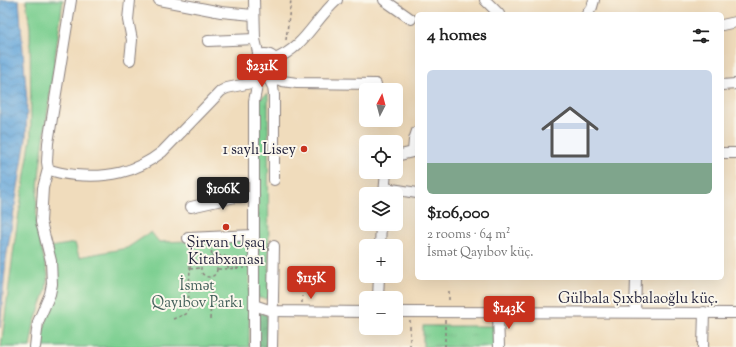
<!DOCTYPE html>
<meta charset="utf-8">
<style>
body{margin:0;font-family:"Sorts Mill Goudy",serif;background:#f6f6f6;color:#222;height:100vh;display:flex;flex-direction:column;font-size:15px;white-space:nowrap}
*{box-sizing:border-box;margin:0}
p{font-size:13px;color:#767676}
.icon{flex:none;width:22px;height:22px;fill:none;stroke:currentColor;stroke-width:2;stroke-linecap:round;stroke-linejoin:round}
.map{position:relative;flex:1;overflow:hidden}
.side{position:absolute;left:415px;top:12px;width:309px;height:268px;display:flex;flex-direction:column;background:#fff;border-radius:6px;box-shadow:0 4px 16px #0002}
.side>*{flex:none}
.needle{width:26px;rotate:6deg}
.controls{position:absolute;left:359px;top:83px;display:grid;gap:8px}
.controls a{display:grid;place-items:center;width:44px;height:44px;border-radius:6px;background:#fff;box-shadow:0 4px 16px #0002;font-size:20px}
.price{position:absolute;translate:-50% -34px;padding:0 9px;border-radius:4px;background:#c8321e;color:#fff;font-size:13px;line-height:26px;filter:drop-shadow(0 1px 2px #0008)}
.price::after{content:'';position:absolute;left:50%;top:24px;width:12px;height:9px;margin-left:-6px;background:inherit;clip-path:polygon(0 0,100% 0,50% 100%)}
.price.active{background:#222;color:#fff}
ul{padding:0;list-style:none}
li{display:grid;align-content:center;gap:8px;height:212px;padding:0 12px}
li+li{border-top:1px solid #e0e0e0}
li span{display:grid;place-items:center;height:124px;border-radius:6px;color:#555}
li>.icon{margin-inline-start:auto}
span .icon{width:72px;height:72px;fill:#fffc;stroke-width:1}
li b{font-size:17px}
h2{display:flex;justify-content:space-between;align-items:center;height:48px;padding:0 12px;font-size:17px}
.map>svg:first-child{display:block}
.grass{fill:url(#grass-tufts);stroke:#507866}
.forest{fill:url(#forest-crowns);stroke:#446a5b}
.park{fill:#7dcf91;stroke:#507866}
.water{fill:url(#water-waves);stroke:#44648a}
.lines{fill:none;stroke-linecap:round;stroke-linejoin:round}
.minor-casing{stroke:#897f7c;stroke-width:12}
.path{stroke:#897f7c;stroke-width:1.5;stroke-dasharray:3 3;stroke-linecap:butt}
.minor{stroke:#fff;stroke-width:10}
.poi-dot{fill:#c8321e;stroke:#fbf7ec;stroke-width:1.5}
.labels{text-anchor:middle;stroke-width:4;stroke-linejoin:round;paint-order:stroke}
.poi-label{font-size:15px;fill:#22223b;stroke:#fbf7ec;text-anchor:end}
.park-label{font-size:15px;fill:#425f59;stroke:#fbf7ec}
.street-label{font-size:15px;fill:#22223b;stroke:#fbf7ec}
</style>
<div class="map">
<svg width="736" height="347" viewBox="0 0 736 347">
<defs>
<pattern id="grass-tufts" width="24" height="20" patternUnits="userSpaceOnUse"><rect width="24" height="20" fill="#7dcf91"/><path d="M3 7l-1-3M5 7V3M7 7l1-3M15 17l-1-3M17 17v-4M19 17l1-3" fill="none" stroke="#6cb17e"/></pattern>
<pattern id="forest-crowns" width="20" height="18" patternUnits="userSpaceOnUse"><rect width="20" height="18" fill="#66b27b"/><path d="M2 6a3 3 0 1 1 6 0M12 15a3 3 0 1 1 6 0" fill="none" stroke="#549066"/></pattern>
<pattern id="water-waves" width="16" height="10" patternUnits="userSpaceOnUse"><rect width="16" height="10" fill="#65a6d9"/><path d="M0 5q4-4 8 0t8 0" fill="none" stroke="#5387b1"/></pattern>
</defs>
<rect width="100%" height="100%" fill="#fbf7ec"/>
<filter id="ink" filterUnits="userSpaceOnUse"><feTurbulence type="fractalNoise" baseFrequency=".025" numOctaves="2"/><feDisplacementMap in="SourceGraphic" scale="8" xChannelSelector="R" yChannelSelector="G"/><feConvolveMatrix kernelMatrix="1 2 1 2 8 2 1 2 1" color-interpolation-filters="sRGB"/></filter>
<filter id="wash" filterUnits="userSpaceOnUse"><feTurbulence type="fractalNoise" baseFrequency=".012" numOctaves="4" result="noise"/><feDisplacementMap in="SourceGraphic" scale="16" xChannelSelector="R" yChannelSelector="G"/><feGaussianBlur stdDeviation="0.9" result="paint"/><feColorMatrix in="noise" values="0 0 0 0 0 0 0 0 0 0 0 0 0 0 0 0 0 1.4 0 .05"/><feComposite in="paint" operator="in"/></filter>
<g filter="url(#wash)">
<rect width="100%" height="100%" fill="#f0dcbc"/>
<!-- grass -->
<g class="grass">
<circle cx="265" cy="66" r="6"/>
<path d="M268,94L269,299L258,298V100Z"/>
<rect x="423" y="326" width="72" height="21"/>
</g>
<!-- forest -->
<path class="forest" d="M258,312L267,315V347H258Z"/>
<!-- park -->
<g class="park">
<path d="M26,0H63L40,167L37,199L36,228L48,274L46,290L34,324L30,347H1L16,232L31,137L30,28Z"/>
<path d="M151,232L159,242L250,239L249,347H41L42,335L55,293L51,247L75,243L79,257L127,248Z"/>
</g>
<!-- water -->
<path class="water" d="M0,0H19L27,101L26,139L6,259L0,328Z"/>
</g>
<g filter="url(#ink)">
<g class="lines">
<!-- minor casing -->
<g class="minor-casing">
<g id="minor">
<path d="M71,0L48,143L47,162L48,169C57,173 65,174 75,175C108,178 135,173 162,152L221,91L227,88L251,83L259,76"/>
<path d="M130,0L128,20L132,40L130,60"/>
<path d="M159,0L221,12L253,15"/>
<path d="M254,0L255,39L259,57"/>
<path d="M384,0L411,19"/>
<path d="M485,0L499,14"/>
<path d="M587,14L592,7L594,0"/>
<path d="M722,25L736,22"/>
<path d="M208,41L255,39"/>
<circle cx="265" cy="66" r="12"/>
<path d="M275,59C305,47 314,20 337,0"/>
<path d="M272,76L282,81L297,83L376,84"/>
<path d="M268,77L273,87L274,95V180"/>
<path d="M722,85L736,84"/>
<path d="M413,152L414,140L417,131"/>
<path d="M722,153H736"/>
<path d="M396,156L417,151"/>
<path d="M385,188L417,193"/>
<path d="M384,194L386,172"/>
<path d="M191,207L235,197H254"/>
<path d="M188,238L254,235"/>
<path d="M380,246L381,224"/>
<path d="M396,251V250"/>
<path d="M378,298L379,276"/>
<path d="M254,305L272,311L366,312"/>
<path d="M396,312L736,313"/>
<path d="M635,312L636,278"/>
<path d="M498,313L499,347"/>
<path d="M35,347L38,322L50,294L52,284L51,261L41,222L43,188L48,169"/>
<path d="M254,347V101L259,76"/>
<path d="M272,347L274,246"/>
<path d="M703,347L704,312"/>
</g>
</g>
<!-- path -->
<g class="path">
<path d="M286,40L291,0"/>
<path d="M212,255L224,256L228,258V269"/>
<path d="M211,260L212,246"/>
<circle cx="209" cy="269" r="8"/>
<path d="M190,269L200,268"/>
<path d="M218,269L246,268"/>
<path d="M189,283H211"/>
<path d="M449,291V303"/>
<path d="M302,303V296"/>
<path d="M173,319L186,314L188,312L191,246"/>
<path d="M210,319L212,283L210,277"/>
<path d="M445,320V347"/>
<path d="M410,347V320"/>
</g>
<!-- minor -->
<use href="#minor" class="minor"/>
</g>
</g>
<!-- markers -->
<g class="poi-dot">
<circle cx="304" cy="149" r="4"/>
<circle cx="226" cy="227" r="4"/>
</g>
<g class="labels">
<!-- poi labels -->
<g class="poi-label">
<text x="296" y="154">1 saylı Lisey</text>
<text x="226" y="247" text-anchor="middle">Şirvan Uşaq<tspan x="226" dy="17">Kitabxanası</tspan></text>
</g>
<!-- park labels -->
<g class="park-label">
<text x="197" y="290">İsmət<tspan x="197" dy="17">Qayıbov Parkı</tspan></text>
</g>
<!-- street labels -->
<g class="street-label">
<text x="638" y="303">Gülbala Şıxbalaoğlu küç.</text>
</g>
</g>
</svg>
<div class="controls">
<a><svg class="needle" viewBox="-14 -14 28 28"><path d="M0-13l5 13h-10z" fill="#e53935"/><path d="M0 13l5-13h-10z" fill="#767676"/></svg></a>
<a><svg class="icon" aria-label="locate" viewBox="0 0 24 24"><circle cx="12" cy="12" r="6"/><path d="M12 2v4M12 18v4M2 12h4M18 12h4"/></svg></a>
<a><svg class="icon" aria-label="layers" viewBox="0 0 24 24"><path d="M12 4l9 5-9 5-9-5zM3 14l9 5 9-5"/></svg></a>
<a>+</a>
<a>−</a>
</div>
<b class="price" style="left:262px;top:88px">$231K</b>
<b class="price active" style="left:223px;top:211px">$106K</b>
<b class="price" style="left:311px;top:300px">$115K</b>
<b class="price" style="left:509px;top:330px">$143K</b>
<section class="side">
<h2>4 homes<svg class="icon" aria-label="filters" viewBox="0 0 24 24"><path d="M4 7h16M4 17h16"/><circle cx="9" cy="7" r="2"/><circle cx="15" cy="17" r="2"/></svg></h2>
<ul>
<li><span style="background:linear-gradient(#c9d6e8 75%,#7fa58c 0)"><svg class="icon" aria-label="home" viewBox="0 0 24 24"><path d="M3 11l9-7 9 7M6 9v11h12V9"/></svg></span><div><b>$106,000</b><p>2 rooms · 64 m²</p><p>İsmət Qayıbov küç.</p></div></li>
</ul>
</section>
</div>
